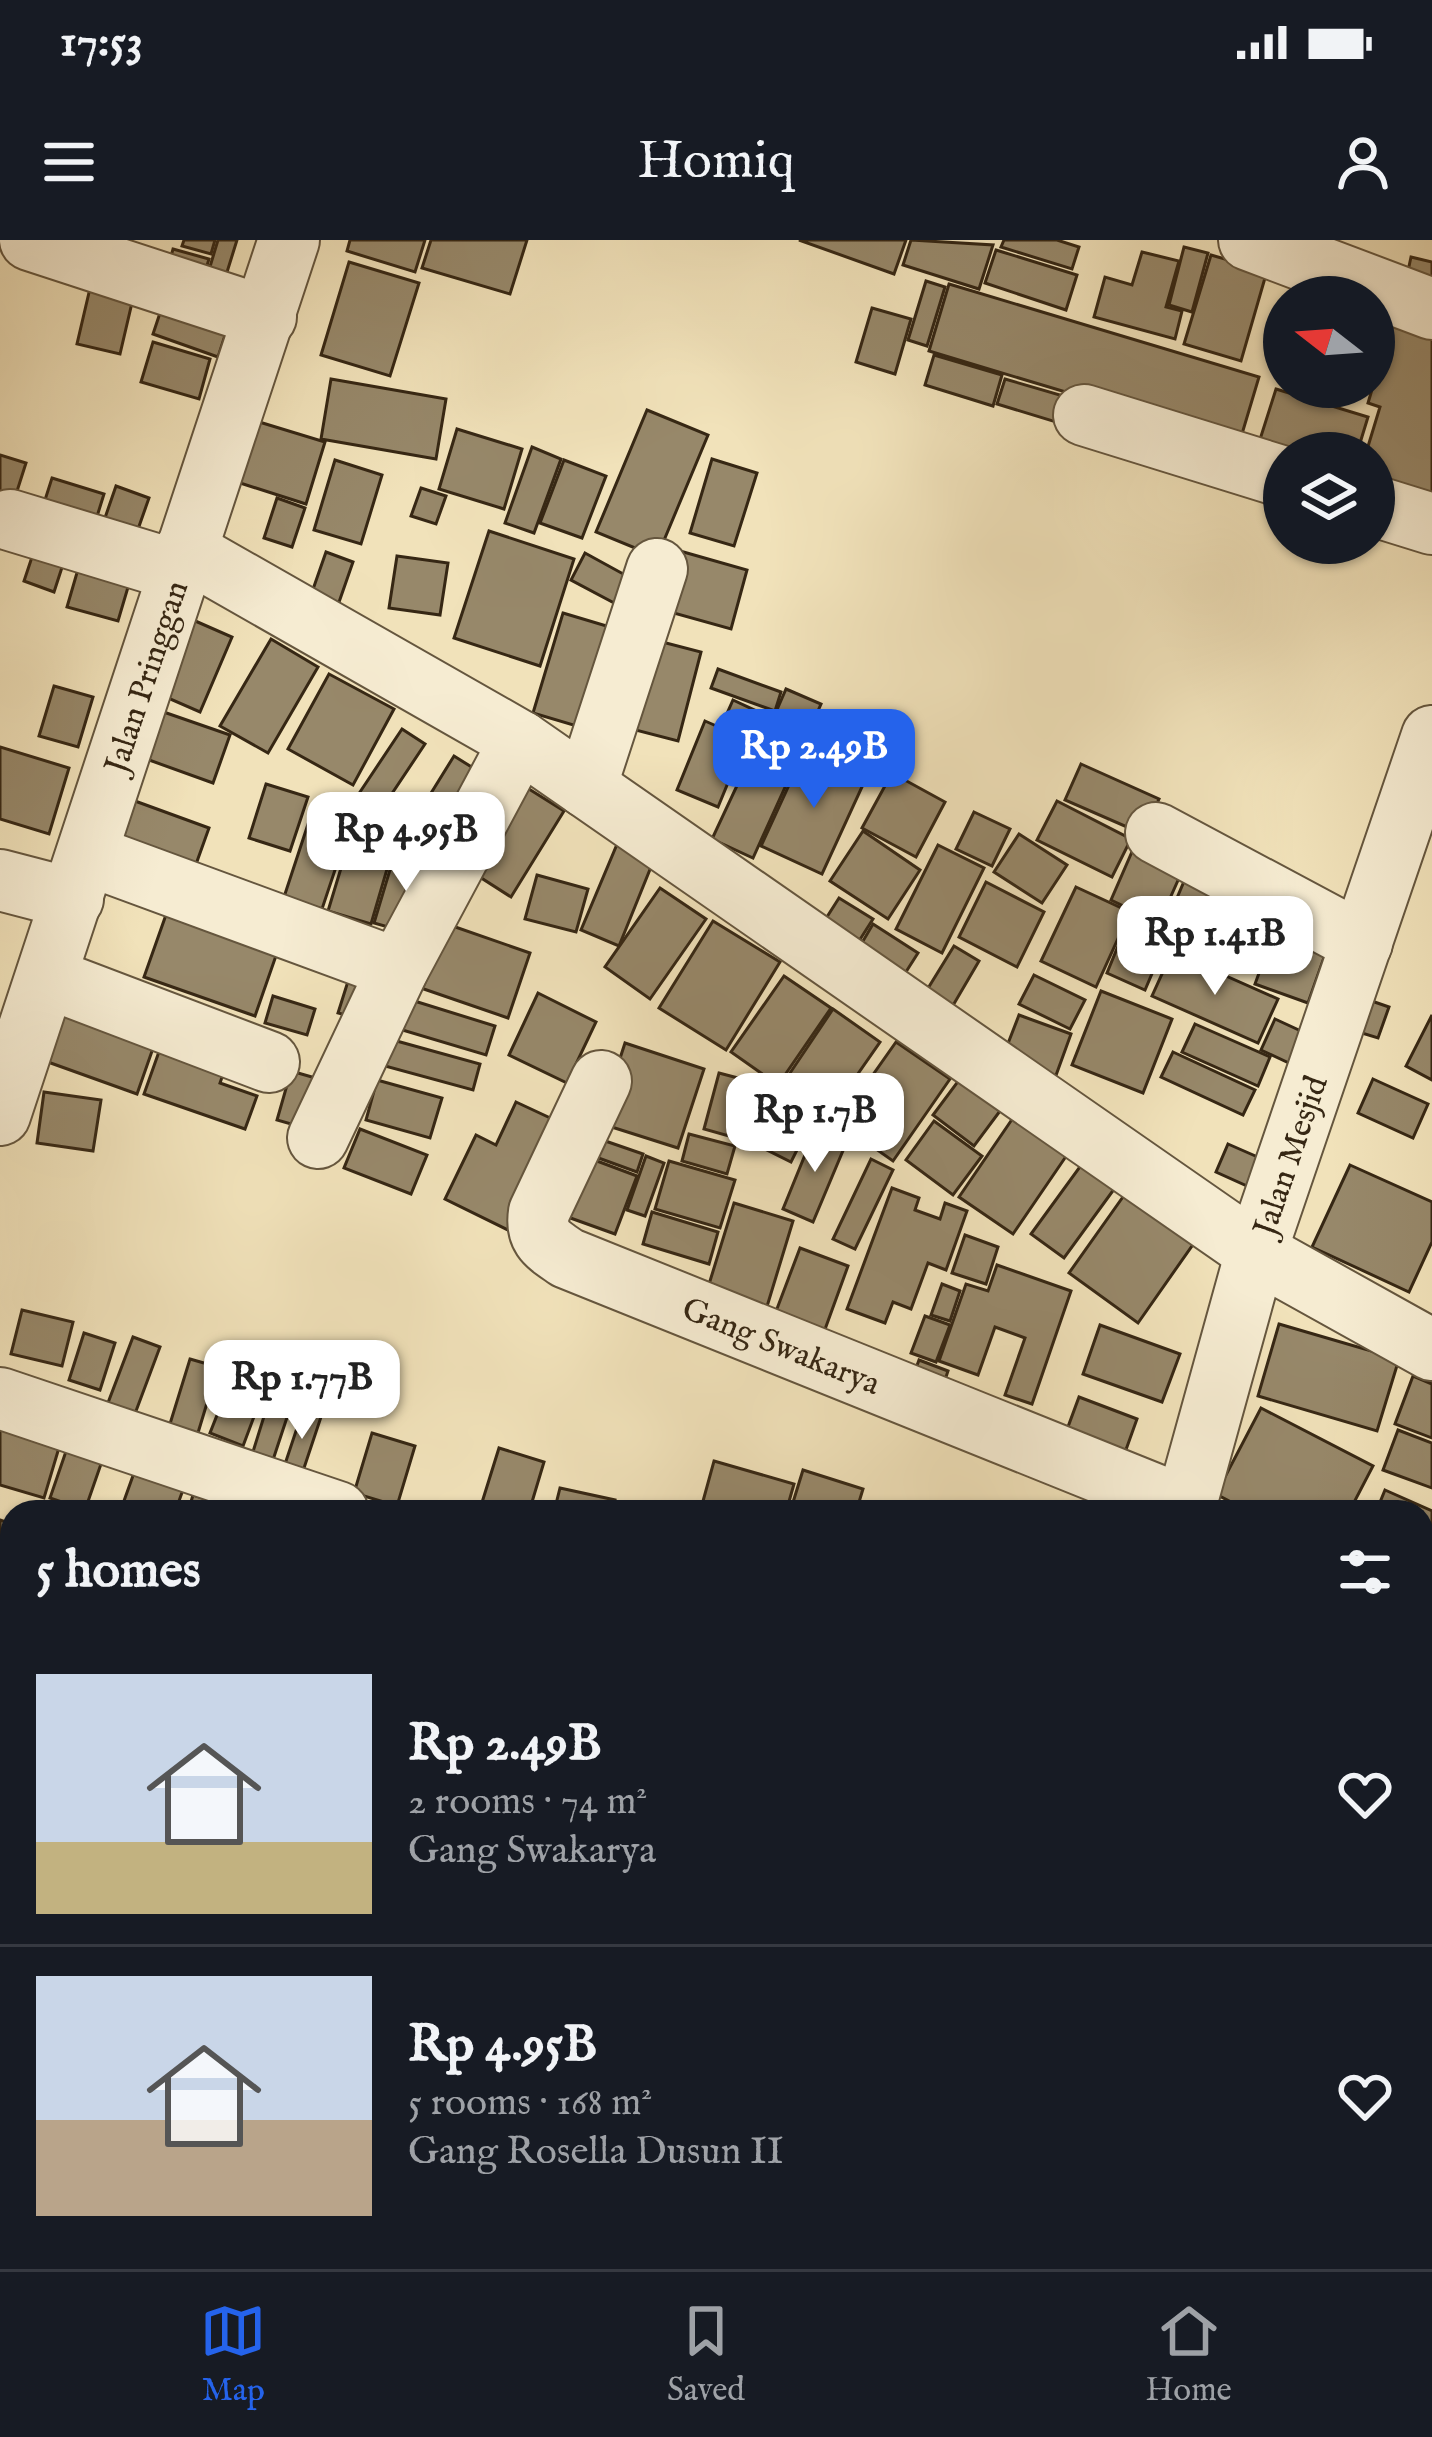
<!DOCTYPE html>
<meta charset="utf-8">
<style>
body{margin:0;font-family:"IM FELL English",serif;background:#20242c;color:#f1f3f6;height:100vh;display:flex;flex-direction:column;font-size:45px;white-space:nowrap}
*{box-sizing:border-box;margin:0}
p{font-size:39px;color:#9ea1a6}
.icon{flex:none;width:66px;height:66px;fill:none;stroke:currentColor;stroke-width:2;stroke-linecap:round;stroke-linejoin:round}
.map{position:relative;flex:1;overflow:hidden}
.sheet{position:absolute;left:0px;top:1260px;width:1434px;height:771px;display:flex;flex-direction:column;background:#171b24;border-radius:36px 36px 0 0;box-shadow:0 3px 9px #0004}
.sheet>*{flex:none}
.needle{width:78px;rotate:287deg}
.fabs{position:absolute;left:1263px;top:36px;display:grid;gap:24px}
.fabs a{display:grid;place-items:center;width:132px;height:132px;border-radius:50%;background:#171b24;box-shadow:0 3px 9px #0004;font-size:60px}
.price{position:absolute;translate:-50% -102px;padding:0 27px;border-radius:24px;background:#fff;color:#222;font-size:39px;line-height:78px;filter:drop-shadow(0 3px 6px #0008)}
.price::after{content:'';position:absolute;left:50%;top:72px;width:36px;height:27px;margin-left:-18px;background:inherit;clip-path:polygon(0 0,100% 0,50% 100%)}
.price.selected{background:#2563eb;color:#fff}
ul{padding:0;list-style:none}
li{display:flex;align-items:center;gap:36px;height:300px;padding:0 36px}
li+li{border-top:3px solid #363941}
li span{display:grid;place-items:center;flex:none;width:336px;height:240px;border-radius:0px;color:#555}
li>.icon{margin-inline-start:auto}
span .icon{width:144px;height:144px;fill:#fffc;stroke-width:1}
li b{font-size:51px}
h2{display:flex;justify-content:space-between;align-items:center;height:144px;padding:0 36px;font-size:51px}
.status{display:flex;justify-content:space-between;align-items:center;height:84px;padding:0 60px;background:#171b24;direction:ltr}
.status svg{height:33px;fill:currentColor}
header{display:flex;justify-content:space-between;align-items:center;height:156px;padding:0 36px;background:#171b24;font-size:54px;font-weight:600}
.tabs{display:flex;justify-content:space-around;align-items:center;height:168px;border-top:3px solid #363941;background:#171b24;font-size:33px;color:#9ea1a6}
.tabs a{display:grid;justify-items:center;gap:6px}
.tabs .selected{color:#2563eb}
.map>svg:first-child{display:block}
.building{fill:#97886a;stroke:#362714;stroke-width:3}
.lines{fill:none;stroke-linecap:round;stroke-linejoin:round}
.minor-casing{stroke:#65563e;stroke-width:64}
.minor{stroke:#f6ecd2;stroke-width:60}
.labels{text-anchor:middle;stroke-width:10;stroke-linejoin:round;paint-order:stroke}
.street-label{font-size:33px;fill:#362714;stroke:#f6ecd2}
</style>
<div class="status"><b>17:53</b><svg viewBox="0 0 49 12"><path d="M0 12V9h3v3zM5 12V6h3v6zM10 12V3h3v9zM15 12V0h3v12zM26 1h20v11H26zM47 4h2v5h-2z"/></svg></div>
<header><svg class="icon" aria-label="menu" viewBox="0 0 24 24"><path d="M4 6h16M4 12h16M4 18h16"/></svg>Homiq<svg class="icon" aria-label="person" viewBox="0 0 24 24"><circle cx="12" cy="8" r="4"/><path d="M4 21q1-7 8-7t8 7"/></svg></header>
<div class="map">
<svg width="1432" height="2029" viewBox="0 0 1432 2029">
<rect width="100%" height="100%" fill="#f1e2ba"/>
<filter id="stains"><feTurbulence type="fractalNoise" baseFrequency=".00167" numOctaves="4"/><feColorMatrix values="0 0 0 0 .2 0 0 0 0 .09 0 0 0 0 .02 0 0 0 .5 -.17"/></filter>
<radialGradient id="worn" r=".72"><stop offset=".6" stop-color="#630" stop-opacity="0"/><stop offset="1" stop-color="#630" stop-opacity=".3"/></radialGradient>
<!-- building -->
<g class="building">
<path d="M184,0H215L211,14L182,6Z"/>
<path d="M218,0H237L223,45L206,40Z"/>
<path d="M350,0H425L415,32L347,11Z"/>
<path d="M431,0H527L510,54L422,28Z"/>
<path d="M799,0H906L894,34Z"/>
<path d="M911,0L993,5L979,49L903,25Z"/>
<path d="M1004,0H1057L1079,7L1072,29L1001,7Z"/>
<path d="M1184,7L1208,13L1192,72L1169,65Z"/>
<path d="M173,9L209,19L202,42L167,31Z"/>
<path d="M996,10L1077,35L1066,70L985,43Z"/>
<path d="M1142,12L1179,21L1166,67L1182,71L1175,99L1094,77L1105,37L1132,45Z"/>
<path d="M1211,15L1267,31L1241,121L1184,104Z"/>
<path d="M1411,17L1432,22V51L1405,45Z"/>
<path d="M349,22L419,43L390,136L321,115Z"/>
<path d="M926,41L945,47L927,106L908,100Z"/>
<path d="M91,44L134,54L120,114L77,104Z"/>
<path d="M949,44L1259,137L1239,204L929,111Z"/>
<path d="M167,52L232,74L218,117L153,94Z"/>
<path d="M872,68L911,79L895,134L856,122Z"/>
<path d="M1393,79L1432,91V266L1374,249V213H1366L1380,167L1368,163Z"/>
<path d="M1284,83V128L1270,122Z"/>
<path d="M153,102L210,119L199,159L141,142Z"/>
<path d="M934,115L1002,135L993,166L925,145Z"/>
<path d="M331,139L446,159L436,219L321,199Z"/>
<path d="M1005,139L1077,160L1069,186L997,164Z"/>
<path d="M1276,149L1368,177L1357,213L1256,212Z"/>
<path d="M647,170L708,195L657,317L596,292Z"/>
<path d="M256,181L325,202L306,264L237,242Z"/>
<path d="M457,189L522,209L504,269L439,249Z"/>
<path d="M532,207L561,219L534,293L505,283Z"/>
<path d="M0,215L26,223L10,273L0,270Z"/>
<path d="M712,219L757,233L734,306L690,293Z"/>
<path d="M335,220L382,235L361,304L314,290Z"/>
<path d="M564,220L606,236L582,298L540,283Z"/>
<path d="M52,238L104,254L89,302L37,285Z"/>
<path d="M116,246L149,258L131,309L98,298Z"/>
<path d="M421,248L446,256L436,284L411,276Z"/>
<path d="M277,258L305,268L292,307L264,298Z"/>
<path d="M489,291L574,319L540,426L454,398Z"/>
<path d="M37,302L67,312L54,352L24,341Z"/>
<path d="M680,311L747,330L731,389L663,370Z"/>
<path d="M83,312L134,327L118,381L67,367Z"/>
<path d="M326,312L353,322L338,365L311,355Z"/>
<path d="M585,313L647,347L633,373L571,340Z"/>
<path d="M397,316L448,323L440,375L389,368Z"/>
<path d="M563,373L630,393L600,493L533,473Z"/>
<path d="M193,380L232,397L200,472L161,455Z"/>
<path d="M643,397L701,412L678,501L620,486Z"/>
<path d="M271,399L318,427L268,513L220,486Z"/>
<path d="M718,429L781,452L775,471L711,448Z"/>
<path d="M329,434L394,469L353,545L288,509Z"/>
<path d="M54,446L93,457L78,507L39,496Z"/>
<path d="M786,449L821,464L798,516L763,502Z"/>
<path d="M733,460L765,475L757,492L725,478Z"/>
<path d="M155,469L230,495L213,543L138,516Z"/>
<path d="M705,481L746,499L718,567L677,550Z"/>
<path d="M402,489L425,504L379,573L356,558Z"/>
<path d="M756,505L796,523L753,618L712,599Z"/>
<path d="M0,507L69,528L49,594L0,579Z"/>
<path d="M806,508L867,536L822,634L761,606Z"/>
<path d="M454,516L494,541L442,624L402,600Z"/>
<path d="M1081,524L1159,559L1143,594L1065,560Z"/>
<path d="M892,533L945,562L916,617L862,588Z"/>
<path d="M513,539L564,571L511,657L461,625Z"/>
<path d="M266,544L308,557L290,611L249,598Z"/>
<path d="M135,561L209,588L195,627L122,601Z"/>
<path d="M1057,561L1131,599L1112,637L1037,600Z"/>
<path d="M315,563L353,576L322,669L284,657Z"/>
<path d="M974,572L1010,589L992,626L956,609Z"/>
<path d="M355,582L397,595L371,684L328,671Z"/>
<path d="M863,591L920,630L888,679L830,641Z"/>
<path d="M1019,594L1067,625L1042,663L994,632Z"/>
<path d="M1138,598L1187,620L1159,683L1111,660Z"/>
<path d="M618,602L655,617L619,706L581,690Z"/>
<path d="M938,605L984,628L942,713L896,689Z"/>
<path d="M395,613L437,625L416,695L374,683Z"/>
<path d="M1188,632L1272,667L1247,727L1163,691Z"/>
<path d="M537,635L588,649L576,692L525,679Z"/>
<path d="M986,642L1044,672L1017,727L959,697Z"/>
<path d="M1076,647L1130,672L1096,747L1041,721Z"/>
<path d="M660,648L706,679L650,759L605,727Z"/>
<path d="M839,658L873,679L859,701L825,680Z"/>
<path d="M167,672L278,710L255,776L144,737Z"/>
<path d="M1281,673L1333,692L1308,763L1255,744Z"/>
<path d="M713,681L780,722L726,810L659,768Z"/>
<path d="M441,682L530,713L508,778L418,747Z"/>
<path d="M873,684L918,713L897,746L853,718Z"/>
<path d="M1123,694L1162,710L1145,750L1107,733Z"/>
<path d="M954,706L979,721L948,774L922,758Z"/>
<path d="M1172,712L1278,759L1258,803L1152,756Z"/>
<path d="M1034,735L1085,760L1070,789L1019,764Z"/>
<path d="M784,736L831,768L778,845L731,812Z"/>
<path d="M349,738L375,746L365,780L338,773Z"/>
<path d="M1101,751L1172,779L1143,853L1072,825Z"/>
<path d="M538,753L596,782L567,843L509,815Z"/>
<path d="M273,756L315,769L307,795L265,783Z"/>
<path d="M55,758L158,794L137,854L34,817Z"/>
<path d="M1363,758L1389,767L1378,798L1352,790Z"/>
<path d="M408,759L495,786L486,815L399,789Z"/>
<path d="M833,769L880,802L832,871L786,839Z"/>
<path d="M1019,775L1071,794L1055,838L1002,819Z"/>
<path d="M1432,775V840L1406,826Z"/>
<path d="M1275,779L1303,792L1289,823L1261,810Z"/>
<path d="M1195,784L1270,817L1258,846L1182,812Z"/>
<path d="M166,792L230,814L220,843L257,856L245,889L144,854Z"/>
<path d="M393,800L480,824L473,850L385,826Z"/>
<path d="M896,802L950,839L893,921L839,883Z"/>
<path d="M625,803L704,829L678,908L599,883Z"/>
<path d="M1173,812L1255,850L1243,875L1161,837Z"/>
<path d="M291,831L326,841L312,890L277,880Z"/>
<path d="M719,833L772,847L757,904L704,889Z"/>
<path d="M1373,839L1428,864L1413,898L1358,873Z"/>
<path d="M377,840L442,858L430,898L366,880Z"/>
<path d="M959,840L1000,871L974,906L933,875Z"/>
<path d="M44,852L101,860L93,911L37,903Z"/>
<path d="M785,861L814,876L791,922L761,907Z"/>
<path d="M516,862L563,884L512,992L445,959L476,895L496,905Z"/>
<path d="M1015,875L1069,912L1013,994L959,957Z"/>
<path d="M934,881L982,916L953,955L906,920Z"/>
<path d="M816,888L847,901L813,982L783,969Z"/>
<path d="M360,889L427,915L411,954L344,928Z"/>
<path d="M689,894L735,906L727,934L682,921Z"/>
<path d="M588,895L643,914L637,932L582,912Z"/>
<path d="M1228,904L1269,922L1256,950L1216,932Z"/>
<path d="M573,912L637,936L615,994L551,971Z"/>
<path d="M646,916L664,923L645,976L627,970Z"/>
<path d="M1087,917L1120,941L1064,1018L1031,994Z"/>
<path d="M871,919L893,930L855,1009L833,999Z"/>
<path d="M669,921L735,940L720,988L655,969Z"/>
<path d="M1350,925L1432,962V1002L1409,1052L1312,1007Z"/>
<path d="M892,948L919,958L915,970L940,979L945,963L967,971L946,1030L928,1023L911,1069L893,1062L885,1083L847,1069Z"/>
<path d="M1125,954L1194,1003L1138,1083L1069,1033Z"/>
<path d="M734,963L793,981L765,1073L706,1054Z"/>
<path d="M652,972L718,992L709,1024L643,1004Z"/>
<path d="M965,995L998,1007L986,1044L952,1033Z"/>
<path d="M800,1008L848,1026L824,1092L775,1074Z"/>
<path d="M997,1025L1071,1051L1032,1164L1005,1155L1025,1098L995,1087L978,1135L939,1121L966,1044L988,1051Z"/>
<path d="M942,1044L960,1051L950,1081L931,1075Z"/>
<path d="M22,1070L73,1082L62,1126L11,1114Z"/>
<path d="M925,1076L950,1085L936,1122L911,1113Z"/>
<path d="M1279,1084L1399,1119L1377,1191L1258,1156Z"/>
<path d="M1100,1085L1180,1114L1162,1162L1083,1134Z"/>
<path d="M84,1093L115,1103L100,1150L69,1140Z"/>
<path d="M133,1097L160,1107L130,1187L103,1176Z"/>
<path d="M190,1119L218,1127L197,1196L169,1187Z"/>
<path d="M919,1120L948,1131L941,1152L911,1142Z"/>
<path d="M238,1122L270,1134L243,1206L210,1193Z"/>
<path d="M280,1125L302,1132L267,1238L247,1231Z"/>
<path d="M1413,1136L1432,1144V1198L1395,1184Z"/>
<path d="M309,1152L327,1159L296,1252L278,1245Z"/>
<path d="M1079,1157L1137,1179L1123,1218L1065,1195Z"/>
<path d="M1261,1168L1373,1226L1349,1272H1250L1216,1254Z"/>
<path d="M0,1182L61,1201L44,1258L0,1245Z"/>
<path d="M74,1188L109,1201L85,1270L50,1258Z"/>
<path d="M1398,1190L1432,1203V1248L1383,1230Z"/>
<path d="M372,1193L415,1206L397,1266L354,1253Z"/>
<path d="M499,1208L544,1222L529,1272H479Z"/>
<path d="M139,1219L188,1236L175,1272H120Z"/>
<path d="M714,1221L794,1244L786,1272H700Z"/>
<path d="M803,1230L863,1249L856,1272H790Z"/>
<path d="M560,1248L615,1260L612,1272H554Z"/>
<path d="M1385,1250L1432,1271V1369L1422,1364V1272H1376Z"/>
<path d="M193,1255L245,1271V1272H188Z"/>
<path d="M0,1280L12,1284V1369L0,1365Z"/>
<path d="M12,1398V1462L0,1458V1432Z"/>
<path d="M1422,1475L1432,1479V1514L1422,1511Z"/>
<path d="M0,1492L12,1496V1523L0,1563Z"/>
<path d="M1422,1516L1432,1520V1565L1422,1561Z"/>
<path d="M0,1592L12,1597V1652L0,1647Z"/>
<path d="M0,1669L12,1673L0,1719Z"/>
<path d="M8,1853L12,1855L11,1905L0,1902Z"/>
<path d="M0,1920L12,1922V2019H21L19,2029L0,2025Z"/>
<path d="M66,2019H113L110,2029H63Z"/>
<path d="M302,2019H360L356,2029H298Z"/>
<path d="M619,2019H669L666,2029Z"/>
<path d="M680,2019H774L771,2029H677Z"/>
<path d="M780,2019H855L852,2029H777Z"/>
<path d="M993,2019H1027L1055,2029H989Z"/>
<path d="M1216,2019H1297L1294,2029H1248Z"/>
<path d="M1319,2019H1398L1395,2029H1316Z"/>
</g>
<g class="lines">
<!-- minor casing -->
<g class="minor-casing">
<g id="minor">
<path d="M30,0L266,77"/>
<path d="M1249,0L1432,69"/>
<path d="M1084,175L1284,237"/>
<path d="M1374,266L1432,284"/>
<path d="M10,280L178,331"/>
<path d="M185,310L520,501L1256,1012L1432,1110"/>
<path d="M586,547L657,329"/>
<path d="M1156,593L1362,703"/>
<path d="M88,615L398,729"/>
<path d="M0,640L73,659"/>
<path d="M48,738L269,822"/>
<path id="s1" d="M601,841L539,972C535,998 547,1004 567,1018L1186,1267"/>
<path id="s2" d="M0,875L289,0"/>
<path d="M318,898L398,729L520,501"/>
<path d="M0,1158L338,1272"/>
<path id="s3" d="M1184,1272L1256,1012L1432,496"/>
<path d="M0,1470L12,1474"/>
<path d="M1422,1591L1432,1595"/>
<path d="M0,1822L12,1826"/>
<path d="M516,2019L544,2029"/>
<path d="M1144,2019L1172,2029"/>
<path d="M207,2029L210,2019"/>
<path d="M439,2029L443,2019"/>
<path d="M939,2029L943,2019"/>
</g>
</g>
<!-- minor -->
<use href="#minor" class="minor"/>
</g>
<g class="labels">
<!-- street labels -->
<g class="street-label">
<text dy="12" stroke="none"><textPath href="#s2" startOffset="462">Jalan Pringgan</textPath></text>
<text dy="12" stroke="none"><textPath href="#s3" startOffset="372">Jalan Mesjid</textPath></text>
<text dy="12" stroke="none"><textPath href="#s1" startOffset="435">Gang Swakarya</textPath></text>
</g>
</g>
<rect width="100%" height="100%" filter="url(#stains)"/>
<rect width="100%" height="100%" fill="url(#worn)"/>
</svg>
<div class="fabs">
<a><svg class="needle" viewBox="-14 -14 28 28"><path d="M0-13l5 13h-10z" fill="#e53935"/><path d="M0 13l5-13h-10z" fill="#9ea1a6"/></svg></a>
<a><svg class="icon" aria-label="layers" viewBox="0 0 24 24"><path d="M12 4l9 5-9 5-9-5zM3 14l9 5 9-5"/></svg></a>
</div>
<b class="price selected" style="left:814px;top:571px">Rp 2.49B</b>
<b class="price" style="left:406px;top:654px">Rp 4.95B</b>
<b class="price" style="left:1215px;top:758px">Rp 1.41B</b>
<b class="price" style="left:815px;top:935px">Rp 1.7B</b>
<b class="price" style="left:302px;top:1202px">Rp 1.77B</b>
<section class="sheet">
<h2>5 homes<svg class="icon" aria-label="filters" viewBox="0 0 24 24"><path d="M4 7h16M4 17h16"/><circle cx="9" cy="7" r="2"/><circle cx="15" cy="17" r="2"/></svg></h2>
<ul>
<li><span style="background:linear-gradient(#c9d6e8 70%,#c2b280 0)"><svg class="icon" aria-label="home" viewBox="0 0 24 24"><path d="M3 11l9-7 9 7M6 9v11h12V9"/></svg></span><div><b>Rp 2.49B</b><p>2 rooms · 74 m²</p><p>Gang Swakarya</p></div><svg class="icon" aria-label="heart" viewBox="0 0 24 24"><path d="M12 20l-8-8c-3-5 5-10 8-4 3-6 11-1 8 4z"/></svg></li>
<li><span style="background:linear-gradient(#c9d6e8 60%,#b9a48a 0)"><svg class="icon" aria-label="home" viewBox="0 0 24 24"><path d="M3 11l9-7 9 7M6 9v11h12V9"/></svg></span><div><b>Rp 4.95B</b><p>5 rooms · 168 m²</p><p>Gang Rosella Dusun II</p></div><svg class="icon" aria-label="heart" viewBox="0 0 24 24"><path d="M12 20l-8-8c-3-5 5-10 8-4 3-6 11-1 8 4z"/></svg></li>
</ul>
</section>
</div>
<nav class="tabs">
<a class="selected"><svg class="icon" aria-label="map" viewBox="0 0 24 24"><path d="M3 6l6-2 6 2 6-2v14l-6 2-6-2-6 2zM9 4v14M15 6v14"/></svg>Map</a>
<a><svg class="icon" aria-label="saved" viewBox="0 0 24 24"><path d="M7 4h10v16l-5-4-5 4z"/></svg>Saved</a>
<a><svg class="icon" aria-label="home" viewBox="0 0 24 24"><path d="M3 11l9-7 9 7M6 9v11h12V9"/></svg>Home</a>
</nav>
